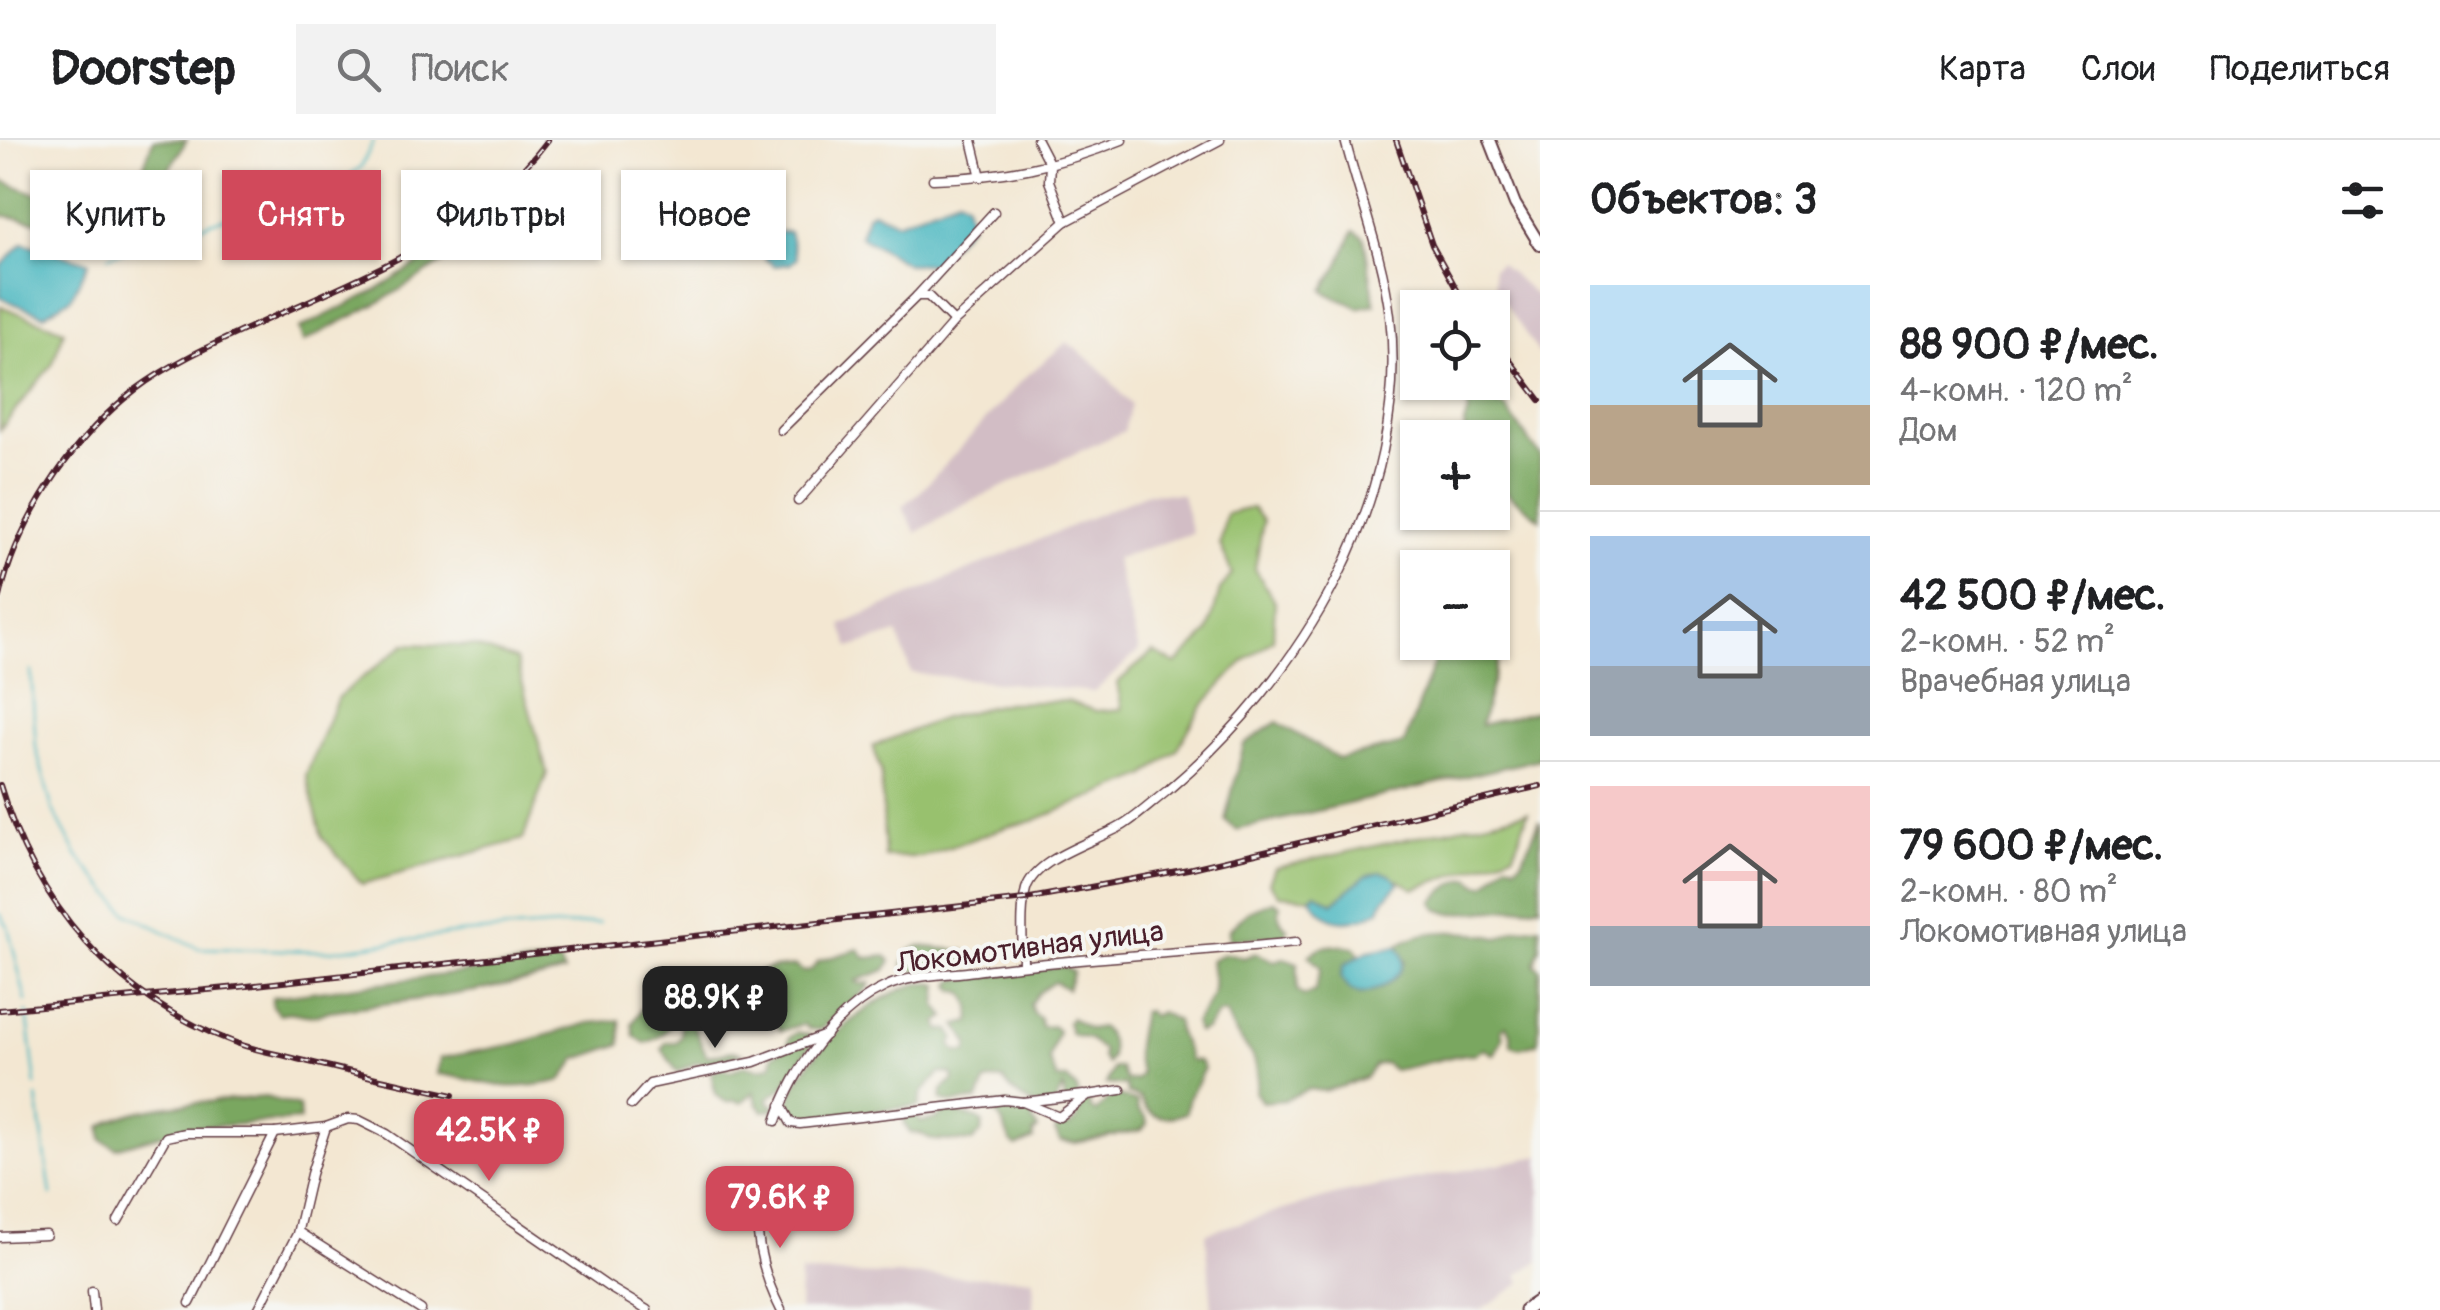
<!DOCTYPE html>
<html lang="ru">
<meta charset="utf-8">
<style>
body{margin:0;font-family:Pangolin,sans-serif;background:#f2f2f2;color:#202124;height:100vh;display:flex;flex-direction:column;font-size:38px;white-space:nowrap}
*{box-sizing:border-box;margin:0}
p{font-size:32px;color:#757577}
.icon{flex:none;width:55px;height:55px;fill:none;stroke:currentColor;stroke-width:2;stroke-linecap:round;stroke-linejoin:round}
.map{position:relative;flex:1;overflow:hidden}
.side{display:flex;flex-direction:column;background:#fff;width:900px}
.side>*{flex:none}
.banner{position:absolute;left:30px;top:30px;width:950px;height:90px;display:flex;gap:20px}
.controls{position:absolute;left:1400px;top:150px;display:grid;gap:20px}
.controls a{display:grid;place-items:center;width:110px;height:110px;border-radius:0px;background:#fff;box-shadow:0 2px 8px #0004;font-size:50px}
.price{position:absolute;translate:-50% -85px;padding:0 22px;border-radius:20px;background:#d1495b;color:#fff;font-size:32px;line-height:65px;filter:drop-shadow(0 2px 5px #0008)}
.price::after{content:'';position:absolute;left:50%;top:60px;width:30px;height:22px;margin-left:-15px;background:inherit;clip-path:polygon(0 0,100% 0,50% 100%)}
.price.on{background:#222;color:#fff}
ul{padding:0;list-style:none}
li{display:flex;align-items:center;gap:30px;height:250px;padding:0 50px}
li+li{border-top:2px solid #e0e0e0}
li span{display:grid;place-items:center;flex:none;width:280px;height:200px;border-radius:0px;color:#555}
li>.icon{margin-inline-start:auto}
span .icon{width:120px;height:120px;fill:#fffc;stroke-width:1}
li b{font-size:42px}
h2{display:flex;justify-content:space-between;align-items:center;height:120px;padding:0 50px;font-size:42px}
.chip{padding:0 35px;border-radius:0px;background:#fff;box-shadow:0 2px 8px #0004;font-size:35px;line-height:90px}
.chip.on{background:#d1495b;color:#fff}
header{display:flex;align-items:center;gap:60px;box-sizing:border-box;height:140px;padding:0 50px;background:#fff;border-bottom:2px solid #e0e0e0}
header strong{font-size:48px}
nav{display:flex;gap:55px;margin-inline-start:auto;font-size:35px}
.search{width:700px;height:90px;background:#f2f2f2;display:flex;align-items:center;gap:25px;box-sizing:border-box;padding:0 35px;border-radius:0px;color:#757577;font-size:38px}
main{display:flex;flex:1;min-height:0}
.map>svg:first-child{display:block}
.industrial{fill:#d2bdc5}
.green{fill:#98c16e;stroke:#71704c;stroke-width:2.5}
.forest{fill:#7aa761;stroke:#626346;stroke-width:2.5}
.water{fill:#47b6bf;stroke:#486a75;stroke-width:2.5}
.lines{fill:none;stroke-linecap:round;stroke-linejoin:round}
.stream{stroke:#47b6bf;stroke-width:2.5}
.minor-casing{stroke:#633d44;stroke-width:11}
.tertiary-casing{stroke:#633d44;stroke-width:14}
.secondary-casing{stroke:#633d44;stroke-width:15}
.minor{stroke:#fff;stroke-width:8}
.tertiary{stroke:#fff;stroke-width:10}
.secondary{stroke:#fff;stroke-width:11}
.rail-casing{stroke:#4a1f2b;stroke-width:6}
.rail{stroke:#f6f6f2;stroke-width:2.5;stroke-dasharray:8;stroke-linecap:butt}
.labels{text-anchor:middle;stroke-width:8;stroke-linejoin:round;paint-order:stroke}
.street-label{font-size:30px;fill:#4a1f2b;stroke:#f6f6f2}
</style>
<header>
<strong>Doorstep</strong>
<div class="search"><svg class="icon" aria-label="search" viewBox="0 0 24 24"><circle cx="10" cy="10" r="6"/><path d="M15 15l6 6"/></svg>Поиск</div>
<nav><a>Карта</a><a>Слои</a><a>Поделиться</a></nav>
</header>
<main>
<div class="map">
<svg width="1540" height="1170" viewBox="0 0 1540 1170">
<rect width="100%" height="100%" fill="#f6f6f2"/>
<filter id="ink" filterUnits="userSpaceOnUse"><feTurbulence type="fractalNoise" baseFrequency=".01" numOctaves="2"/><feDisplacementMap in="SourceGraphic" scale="20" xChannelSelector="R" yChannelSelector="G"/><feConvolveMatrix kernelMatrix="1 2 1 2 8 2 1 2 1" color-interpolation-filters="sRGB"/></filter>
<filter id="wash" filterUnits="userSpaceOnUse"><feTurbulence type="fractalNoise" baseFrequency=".0048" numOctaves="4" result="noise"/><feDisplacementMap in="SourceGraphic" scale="40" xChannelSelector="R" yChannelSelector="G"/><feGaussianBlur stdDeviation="2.25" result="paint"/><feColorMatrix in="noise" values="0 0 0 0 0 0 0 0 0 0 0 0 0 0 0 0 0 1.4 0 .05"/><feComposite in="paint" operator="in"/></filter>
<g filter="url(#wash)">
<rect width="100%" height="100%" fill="#f3e7d2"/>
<!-- industrial -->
<g class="industrial">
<path d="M1500,123L1540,159V215L1496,150L1493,128Z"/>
<path d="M1067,202L1099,227L1131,265L1124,291L963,365L916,393L902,366L920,352L1023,239Z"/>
<path d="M1147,353L1182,354L1192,393L1115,419L1139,511L1094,552L911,533L897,493L850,508L841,485Z"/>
<path d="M1540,1016V1120L1518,1135L1522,1143L1480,1170H1212L1206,1093L1337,1054Z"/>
<path d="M800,1133L1034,1138L1033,1170H799Z"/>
</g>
<!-- green -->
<g class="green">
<path d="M0,166L64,190L53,223L0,290Z"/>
<path d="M1252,368L1263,381L1255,429L1275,462L1273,499L1242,523L1201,568L1177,610L1145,636L1033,681L1007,687L922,717H885L881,633L873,606L943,578L1006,563L1067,561L1096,571L1122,569L1117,543L1153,512L1176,524L1208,493L1220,450L1232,434L1220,404L1226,374Z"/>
<path d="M405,504L473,506L516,520L547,633L523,699L362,744L322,697L306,635L338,557Z"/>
<path d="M1528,672L1514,713L1414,749C1370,722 1369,737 1332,763L1316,753L1311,758L1279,755L1269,743L1275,728Z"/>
</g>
<!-- forest -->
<g class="forest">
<path d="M153,0H187L147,65L108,95L0,75V40L104,79L137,44Z"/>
<path d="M499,73L506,83L382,161L303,202L299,189L375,151Z"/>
<path d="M1354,91L1364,97L1375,164L1358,168C1347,158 1334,160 1323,150L1337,128Z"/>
<path d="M1457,243H1471L1478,257L1505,267L1540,316V379L1493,342L1492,298L1465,297L1464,283L1469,270Z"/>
<path d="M1506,489L1481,585L1540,570V619L1236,690L1225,680L1244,604L1277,582L1339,619L1404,604L1441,503L1492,502L1493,492Z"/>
<path d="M1540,680V766L1451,774L1437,769L1433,762C1441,751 1457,739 1471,738L1477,744L1485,745L1507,722L1515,725L1522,720Z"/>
<path d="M1274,761L1280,765C1277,776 1280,782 1288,789L1285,795L1229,800V790L1248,771Z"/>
<path d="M1540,786V806L1535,824L1540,830L1538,903L1520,908L1511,905V893L1506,886L1501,889L1503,898L1494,915L1484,909L1475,914C1464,911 1413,928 1393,930L1385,923L1375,925L1366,937L1343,946L1323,951L1308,949L1285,960L1262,962L1255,952C1266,911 1236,908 1226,873L1218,874L1206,890L1198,893L1194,883C1216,854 1215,854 1211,820C1223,813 1230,812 1243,818L1256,813L1274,821L1284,818L1298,823L1297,850L1304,856L1315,851L1321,828L1309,816C1321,803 1340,804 1356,808L1359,816L1344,825L1405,822L1397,806C1422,786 1470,791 1499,798L1516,789Z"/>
<path d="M919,806L965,811L969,819C954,834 928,832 907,830L903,825L908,812Z"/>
<path d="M859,809L866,818L886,816L891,821L886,830L856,841L860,844L870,843L868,848L820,890L809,889L803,884L781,891L765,869L754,870L735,864L704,877L698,875L693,885L707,916L732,911L743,913L708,924L698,922L677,932L662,909L666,902H676L681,896L679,866L693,850L721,840L735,841L771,828L795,826L804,832L811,830L818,821Z"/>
<path d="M558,820L564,832C487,853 408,860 329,871C302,882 299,868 279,874L272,866V857Z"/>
<path d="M1064,826L1073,832L1067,849L1054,842L1038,853L1030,864L1033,873L1040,879L1041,887L1053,886L1058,891L1049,919L1057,939H1067L1077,949L1078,957L1089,960L1091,969L1096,972L1113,954L1137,962L1138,970L1146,978L1147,984L1142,990L1075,1003L1060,1001L1055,991L1060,985L1069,987L1077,980L1080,969L1077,964L1059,968L1065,961L1063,947L1052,970C1031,966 1014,957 1003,939L986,941L978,960L953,963L941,960L942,950L954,940L952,934L940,933L922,953L919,966L796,980L790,976C778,932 893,829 939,845L937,866L946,877L938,882L940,890H950L955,898L951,905L957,912H967L969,904L957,885L970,882L971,866L964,853L954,850L951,845L955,840Z"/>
<path d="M655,863L665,867L672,876C669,892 660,898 645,903L634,896L632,884L642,868Z"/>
<path d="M1147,871L1152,876L1161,872L1177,881C1176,896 1187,905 1189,920L1199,921L1204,928L1188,960L1186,973C1167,980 1148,980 1140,958L1127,953L1126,946L1106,944L1113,928H1120L1126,941L1137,939L1141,933C1130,911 1139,894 1142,872Z"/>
<path d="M1071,878L1089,889L1100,887C1111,894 1116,914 1107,924L1102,917L1103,911L1089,899L1071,894L1067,882Z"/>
<path d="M620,880L621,904L577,919L561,941C542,944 523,948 503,946C481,944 460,936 437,934L440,918L516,904L589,883Z"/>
<path d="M797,892L809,895L814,900L783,948L768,958L769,963L776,966L773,970L764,971L757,963L754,952L741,963L736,960L726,962L716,955L711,933L722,928L731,931L744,925L759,929L772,925L773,915L788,907L789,898Z"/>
<path d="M265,957L299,966L300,980L185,988L116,1008L102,1000L101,987C131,963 225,961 265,957Z"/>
<path d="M988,965H1008L1033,970L1032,980L1038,989L1033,993L1034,999L1016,1007C1002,997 1010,980 987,968Z"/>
<path d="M946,971L977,978L983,984L981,993L972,1002L933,1000L919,993H910L904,984L905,974L913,973L921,982L936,979Z"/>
</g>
<!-- water -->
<g class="water">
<path d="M958,58L966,63L971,84L933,124H907L860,96L867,75L872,71L897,82Z"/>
<path d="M778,92H789L796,119L790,124L775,126L765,119V106Z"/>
<path d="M23,103L89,122L71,158L44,175L0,158V127Z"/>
<path d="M1381,732L1391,735L1399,744L1383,761L1380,770C1354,785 1327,788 1311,758L1316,753L1333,763L1365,736Z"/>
<path d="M1397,806C1417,829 1383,851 1361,854L1351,850L1341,838L1344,825L1368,811Z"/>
</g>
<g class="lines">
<!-- stream -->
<g class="stream">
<path d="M109,116L345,39L361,27L374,0"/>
<path d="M31,531L36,608L52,668L78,717L127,773L198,808L328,811L461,793L599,783"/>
<path d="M0,774L8,787L26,861"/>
<path d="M27,872L36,945"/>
<path d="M37,957L51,1055"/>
</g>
</g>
</g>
<g filter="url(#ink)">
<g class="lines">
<!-- minor casing -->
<g class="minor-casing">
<g id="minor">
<path d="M972,0L981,37"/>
<path d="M1037,0L1050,25L1049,41L1065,82"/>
<path d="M933,39C1002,37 1058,26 1122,0"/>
<path d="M917,156L994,72"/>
<path d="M781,290L917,156H928L954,182"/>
<path d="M798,361L954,182L1065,82L1220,0"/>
<path d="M1023,825C1023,801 1020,772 1026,749C1036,717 1098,701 1125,684C1139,675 1153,662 1167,651C1301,538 1411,358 1390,176C1383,117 1360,58 1345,0"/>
<path d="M1023,962L1084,955"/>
<path d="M631,965L650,944L754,922L826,895"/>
<path d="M781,965L791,983L800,984L1005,960L1023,962L1059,977L1088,955L1121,950"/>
<path d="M776,981C793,930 835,870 885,847C912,834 947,835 975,831C1082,817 1190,813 1296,802"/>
<path d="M275,993L326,987L348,979L359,980L387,994L607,1146L647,1170"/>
<path d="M758,1057C754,1096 763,1135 781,1170"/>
<path d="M118,1081L166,997L185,993H275L190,1163"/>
<path d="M298,1092L421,1170"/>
<path d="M0,1097L46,1095"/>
<path d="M92,1151L94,1170"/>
<path d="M258,1170L297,1094L311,1034L326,987"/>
</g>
</g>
<!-- tertiary casing -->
<g class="tertiary-casing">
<path id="tertiary" d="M1490,0L1515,64L1540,105"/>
</g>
<!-- secondary casing -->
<g class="secondary-casing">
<path id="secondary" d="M1525,1170L1540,1160"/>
</g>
<!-- minor -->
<use href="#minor" class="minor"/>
<!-- tertiary -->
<use href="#tertiary" class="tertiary"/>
<!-- secondary -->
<use href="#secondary" class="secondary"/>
<!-- rail casing -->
<g class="rail-casing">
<g id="rail">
<path d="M1396,0L1432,105L1467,168"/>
<path d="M1492,197L1540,260"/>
<path d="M0,457C10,412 31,371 57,333C78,303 105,273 135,250C171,223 214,204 255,185C358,138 477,94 548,0"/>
<path d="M0,645C35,763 114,857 231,901C252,910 275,913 297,919C349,932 401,944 453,955"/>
<path d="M0,870L238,847L1025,759L1188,729L1540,646"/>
</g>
</g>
<!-- rail -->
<use href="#rail" class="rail"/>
</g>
</g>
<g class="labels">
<!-- street labels -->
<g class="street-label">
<text transform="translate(1030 807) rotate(-7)" y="10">Локомотивная улица</text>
</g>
</g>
</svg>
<div class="controls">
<a><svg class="icon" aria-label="locate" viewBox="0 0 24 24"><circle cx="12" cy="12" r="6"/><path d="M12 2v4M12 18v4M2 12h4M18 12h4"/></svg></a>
<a>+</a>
<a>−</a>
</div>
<b class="price on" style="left:715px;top:911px">88.9K ₽</b>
<b class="price" style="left:489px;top:1044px">42.5K ₽</b>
<b class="price" style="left:780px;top:1111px">79.6K ₽</b>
<div class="banner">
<a class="chip">Купить</a>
<a class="chip on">Снять</a>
<a class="chip">Фильтры</a>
<a class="chip">Новое</a>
</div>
</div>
<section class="side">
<h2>Объектов: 3<svg class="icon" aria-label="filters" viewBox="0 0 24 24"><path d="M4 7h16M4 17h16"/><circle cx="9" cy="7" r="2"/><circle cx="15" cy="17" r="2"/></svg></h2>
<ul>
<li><span style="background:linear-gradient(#bfe0f5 60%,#b9a48a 0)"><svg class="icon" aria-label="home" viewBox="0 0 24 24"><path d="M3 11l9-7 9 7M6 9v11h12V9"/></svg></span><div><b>88 900 ₽/мес.</b><p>4-комн. · 120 m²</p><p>Дом</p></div></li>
<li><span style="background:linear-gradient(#a9c7e8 65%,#9aa5b1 0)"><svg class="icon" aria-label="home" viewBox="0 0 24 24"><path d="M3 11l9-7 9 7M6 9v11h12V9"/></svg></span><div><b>42 500 ₽/мес.</b><p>2-комн. · 52 m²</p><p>Врачебная улица</p></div></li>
<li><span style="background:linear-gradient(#f6c9c9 70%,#9aa5b1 0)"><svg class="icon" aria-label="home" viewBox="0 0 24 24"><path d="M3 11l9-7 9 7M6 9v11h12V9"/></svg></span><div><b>79 600 ₽/мес.</b><p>2-комн. · 80 m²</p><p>Локомотивная улица</p></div></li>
</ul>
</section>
</main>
